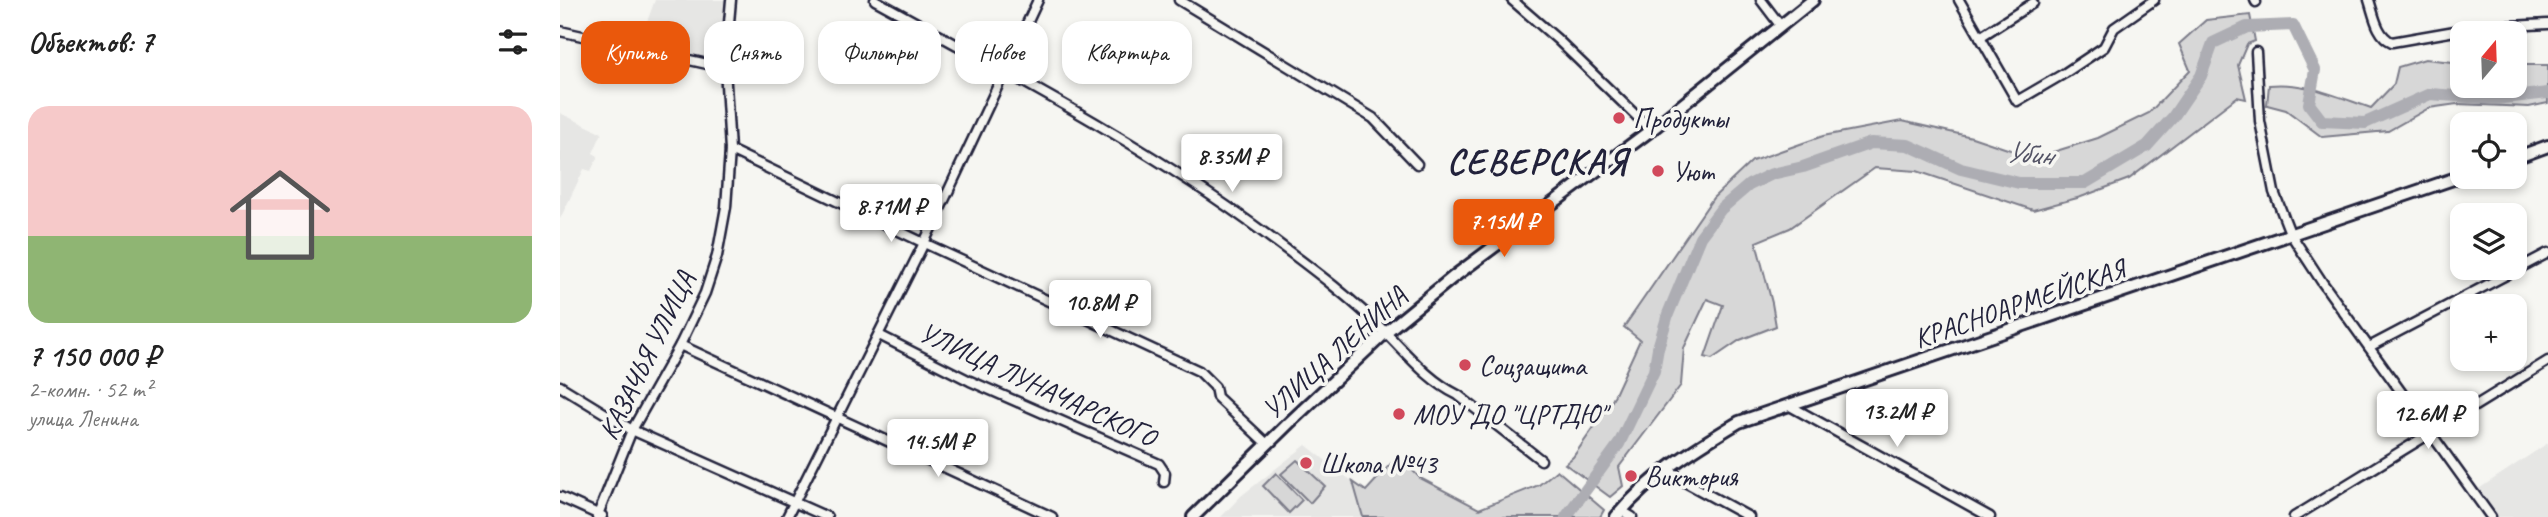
<!DOCTYPE html>
<html lang="ru">
<meta charset="utf-8">
<style>
body{margin:0;font-family:Caveat,sans-serif;background:#f2f2f2;color:#222;height:100vh;display:flex;flex-direction:column;font-size:26px;white-space:nowrap}
*{box-sizing:border-box;margin:0}
p{font-size:23px;color:#767676}
.icon{flex:none;width:38px;height:38px;fill:none;stroke:currentColor;stroke-width:2;stroke-linecap:round;stroke-linejoin:round}
.map{position:relative;flex:1;overflow:hidden}
.details{display:flex;flex-direction:column;background:#fff;width:560px}
.details>*{flex:none}
.hud{position:absolute;left:21px;top:21px;width:665px;height:63px;display:flex;gap:14px}
.needle{width:46px;rotate:19deg}
.tools{position:absolute;left:1890px;top:21px;display:grid;gap:14px}
.tools a{display:grid;place-items:center;width:77px;height:77px;border-radius:14px;background:#fff;box-shadow:0 4px 10px #0003;font-size:35px}
.price{position:absolute;translate:-50% -60px;padding:0 16px;border-radius:7px;background:#fff;color:#222;font-size:23px;line-height:46px;filter:drop-shadow(0 2px 4px #0008)}
.price::after{content:'';position:absolute;left:50%;top:42px;width:21px;height:16px;margin-left:-10px;background:inherit;clip-path:polygon(0 0,100% 0,50% 100%)}
.price.current{background:#ea580c;color:#fff}
ul{padding:0;list-style:none}
li{display:grid;align-content:center;gap:14px;height:371px;padding:0 28px}
li+li{border-top:2px solid #e0e0e0}
li span{display:grid;place-items:center;height:217px;border-radius:21px;color:#555}
li>.icon{margin-inline-start:auto}
span .icon{width:126px;height:126px;fill:#fffc;stroke-width:1}
li b{font-size:30px}
h2{display:flex;justify-content:space-between;align-items:center;height:84px;padding:0 28px;font-size:30px}
.chip{padding:0 24px;border-radius:21px;background:#fff;box-shadow:0 4px 10px #0003;font-size:24px;line-height:63px}
.chip.current{background:#ea580c;color:#fff}
main{display:flex;flex:1;min-height:0}
.map>svg:first-child{display:block}
.built{fill:#e6e6e4}
.green{fill:#d7d7d7;stroke:#7c7c89;stroke-width:2}
.lines{fill:none;stroke-linecap:round;stroke-linejoin:round}
.river{stroke:#adadb3;stroke-width:12}
.street-casing{stroke:#22223b;stroke-width:13}
.secondary-casing{stroke:#22223b;stroke-width:16}
.street{stroke:#f6f6f2;stroke-width:8}
.secondary{stroke:#f6f6f2;stroke-width:10}
.poi-dot{fill:#d1495b;stroke:#f6f6f2;stroke-width:2.5}
.labels{text-anchor:middle;stroke-width:7;stroke-linejoin:round;paint-order:stroke}
.poi-label{font-size:28px;fill:#22223b;stroke:#f6f6f2;text-anchor:start}
.street-label{font-size:28px;fill:#22223b;stroke:#f6f6f2}
.water-label{font-size:30px;font-style:italic;fill:#535365;stroke:#f6f6f2}
.district-label{font-size:35px;font-weight:bold;letter-spacing:2px;fill:#22223b;stroke:#f6f6f2}
</style>
<main>
<section class="details">
<h2>Объектов: 7<svg class="icon" aria-label="filters" viewBox="0 0 24 24"><path d="M4 7h16M4 17h16"/><circle cx="9" cy="7" r="2"/><circle cx="15" cy="17" r="2"/></svg></h2>
<ul>
<li><span style="background:linear-gradient(#f6c9c9 60%,#8fb573 0)"><svg class="icon" aria-label="home" viewBox="0 0 24 24"><path d="M3 11l9-7 9 7M6 9v11h12V9"/></svg></span><div><b>7 150 000 ₽</b><p>2-комн. · 52 m²</p><p>улица Ленина</p></div></li>
</ul>
</section>
<div class="map">
<svg width="1988" height="517" viewBox="0 0 1988 517">
<rect width="100%" height="100%" fill="#f6f6f2"/>
<filter id="ink" filterUnits="userSpaceOnUse"><feTurbulence type="fractalNoise" baseFrequency=".0143" numOctaves="2"/><feDisplacementMap in="SourceGraphic" scale="14" xChannelSelector="R" yChannelSelector="G"/><feConvolveMatrix kernelMatrix="1 2 1 2 8 2 1 2 1" color-interpolation-filters="sRGB"/></filter>
<g filter="url(#ink)">
<!-- built -->
<g class="built">
<path d="M95,0H167L159,62L156,63L82,46L79,43Z"/>
<path d="M0,113L42,133L33,153L38,156L31,171L24,169L0,219Z"/>
<path d="M1988,443V517H1938L1917,490Z"/>
<path d="M746,445L793,482L803,517H661L681,496Z"/>
</g>
<!-- green -->
<g class="green">
<path d="M1690,15L1695,41L1687,44L1678,65L1686,99L1677,97L1569,179L1521,197L1473,210L1357,171L1315,168L1230,228L1196,242L1212,303L1216,326L1180,340L1152,359L1145,357L1163,305L1147,299L1124,348L1121,385L1059,467L1063,486L1050,497L1005,464L1013,457L1051,403L1080,340L1064,327L1153,198L1192,161L1263,136L1342,121L1412,137L1474,158L1538,138L1589,113L1630,70L1619,44L1646,20Z"/>
<path d="M1865,59L1902,63V86H1955V65H1988V103L1969,107L1897,104L1869,108L1828,131L1762,137L1726,110L1707,105L1709,85C1744,81 1778,97 1811,108L1834,84L1838,67Z"/>
<path d="M838,456L860,478L919,509L979,485L997,470L1044,510L1040,517H803L793,482L806,491Z"/>
<path d="M737,460L765,486L750,503L721,474Z"/>
<path d="M716,473L742,500L729,513L703,486Z"/>
</g>
<g class="lines">
<!-- river -->
<path class="river" d="M1006,517L1059,444L1094,371L1098,348L1108,314L1140,237L1161,209L1189,185L1212,174L1243,167L1311,143L1348,145L1401,169L1459,183H1525L1587,146L1613,117L1641,76L1653,43L1687,27L1733,25L1755,70L1749,104L1762,121L1805,123L1870,94L1935,99L1988,93"/>
<!-- street casing -->
<g class="street-casing">
<g id="street">
<path d="M315,0C447,73 585,144 707,235C747,265 791,297 826,333C848,355 869,381 898,395L981,460"/>
<path d="M619,0L813,118L857,164"/>
<path d="M952,0L997,39L1091,130"/>
<path d="M1201,0L1220,25"/>
<path d="M1399,0L1457,101L1505,73L1544,47L1554,28L1594,0"/>
<path d="M1695,0L1696,2"/>
<path d="M1809,0C1814,15 1817,36 1832,42L1912,28L1988,24"/>
<path d="M0,31L165,68"/>
<path d="M1420,37L1473,3"/>
<path d="M1696,52L1700,121L1714,192L1730,233L1762,282L1931,517"/>
<path d="M170,150L364,243L639,371L655,387L657,397L707,444"/>
<path d="M319,335L410,381L599,464L605,473L604,482"/>
<path d="M120,345L492,517"/>
<path d="M1809,347L1988,253"/>
<path d="M0,386L72,430L267,517"/>
<path d="M1230,406L1430,517"/>
<path d="M1107,468L1125,482L1189,517"/>
<path d="M0,497L42,516"/>
<path d="M1062,511L1072,517"/>
<path d="M37,517L72,430L120,345L145,293L157,256L166,207L170,150L165,68L171,0"/>
<path d="M227,517L364,243L478,0"/>
<path d="M1734,517L1988,361"/>
</g>
</g>
<!-- secondary casing -->
<g class="secondary-casing">
<g id="secondary">
<path d="M1955,158L1988,146"/>
<path d="M633,517L730,422L826,332L892,278L1091,130L1253,0"/>
<path d="M1056,517C1090,476 1134,449 1179,422L1902,176"/>
</g>
</g>
<!-- street -->
<use href="#street" class="street"/>
<!-- secondary -->
<use href="#secondary" class="secondary"/>
</g>
</g>
<!-- markers -->
<g class="poi-dot">
<circle cx="1059" cy="118" r="7"/>
<circle cx="1098" cy="171" r="7"/>
<circle cx="905" cy="365" r="7"/>
<circle cx="839" cy="414" r="7"/>
<circle cx="746" cy="463" r="7"/>
<circle cx="1071" cy="476" r="7"/>
</g>
<g class="labels">
<!-- poi labels -->
<g class="poi-label">
<text x="1073" y="128">Продукты</text>
<text x="1112" y="181">Уют</text>
<text x="919" y="375">Соцзащита</text>
<text x="853" y="424">МОУ ДО "ЦРТДЮ"</text>
<text x="760" y="473">Школа №43</text>
<text x="1085" y="486">Виктория</text>
</g>
<!-- street labels -->
<g class="street-label">
<text transform="translate(1459 303) rotate(-19)" y="10">КРАСНОАРМЕЙСКАЯ</text>
<text transform="translate(774 352) rotate(-42)" y="10">УЛИЦА ЛЕНИНА</text>
<text transform="translate(86 355) rotate(-64)" y="10">КАЗАЧЬЯ УЛИЦА</text>
<text transform="translate(478 384) rotate(25)" y="10">УЛИЦА ЛУНАЧАРСКОГО</text>
</g>
<!-- water labels -->
<g class="water-label">
<text transform="translate(1469 153) rotate(5)" y="10">Убин</text>
</g>
<!-- district labels -->
<g class="district-label">
<text x="978" y="173">СЕВЕРСКАЯ</text>
</g>
</g>
</svg>
<div class="tools">
<a><svg class="needle" viewBox="-14 -14 28 28"><path d="M0-13l5 13h-10z" fill="#e53935"/><path d="M0 13l5-13h-10z" fill="#767676"/></svg></a>
<a><svg class="icon" aria-label="locate" viewBox="0 0 24 24"><circle cx="12" cy="12" r="6"/><path d="M12 2v4M12 18v4M2 12h4M18 12h4"/></svg></a>
<a><svg class="icon" aria-label="layers" viewBox="0 0 24 24"><path d="M12 4l9 5-9 5-9-5zM3 14l9 5 9-5"/></svg></a>
<a>+</a>
</div>
<b class="price" style="left:672px;top:194px">8.35M ₽</b>
<b class="price" style="left:331px;top:244px">8.71M ₽</b>
<b class="price current" style="left:944px;top:259px">7.15M ₽</b>
<b class="price" style="left:540px;top:340px">10.8M ₽</b>
<b class="price" style="left:1337px;top:449px">13.2M ₽</b>
<b class="price" style="left:1868px;top:451px">12.6M ₽</b>
<b class="price" style="left:378px;top:479px">14.5M ₽</b>
<div class="hud">
<a class="chip current">Купить</a>
<a class="chip">Снять</a>
<a class="chip">Фильтры</a>
<a class="chip">Новое</a>
<a class="chip">Квартира</a>
</div>
</div>
</main>
